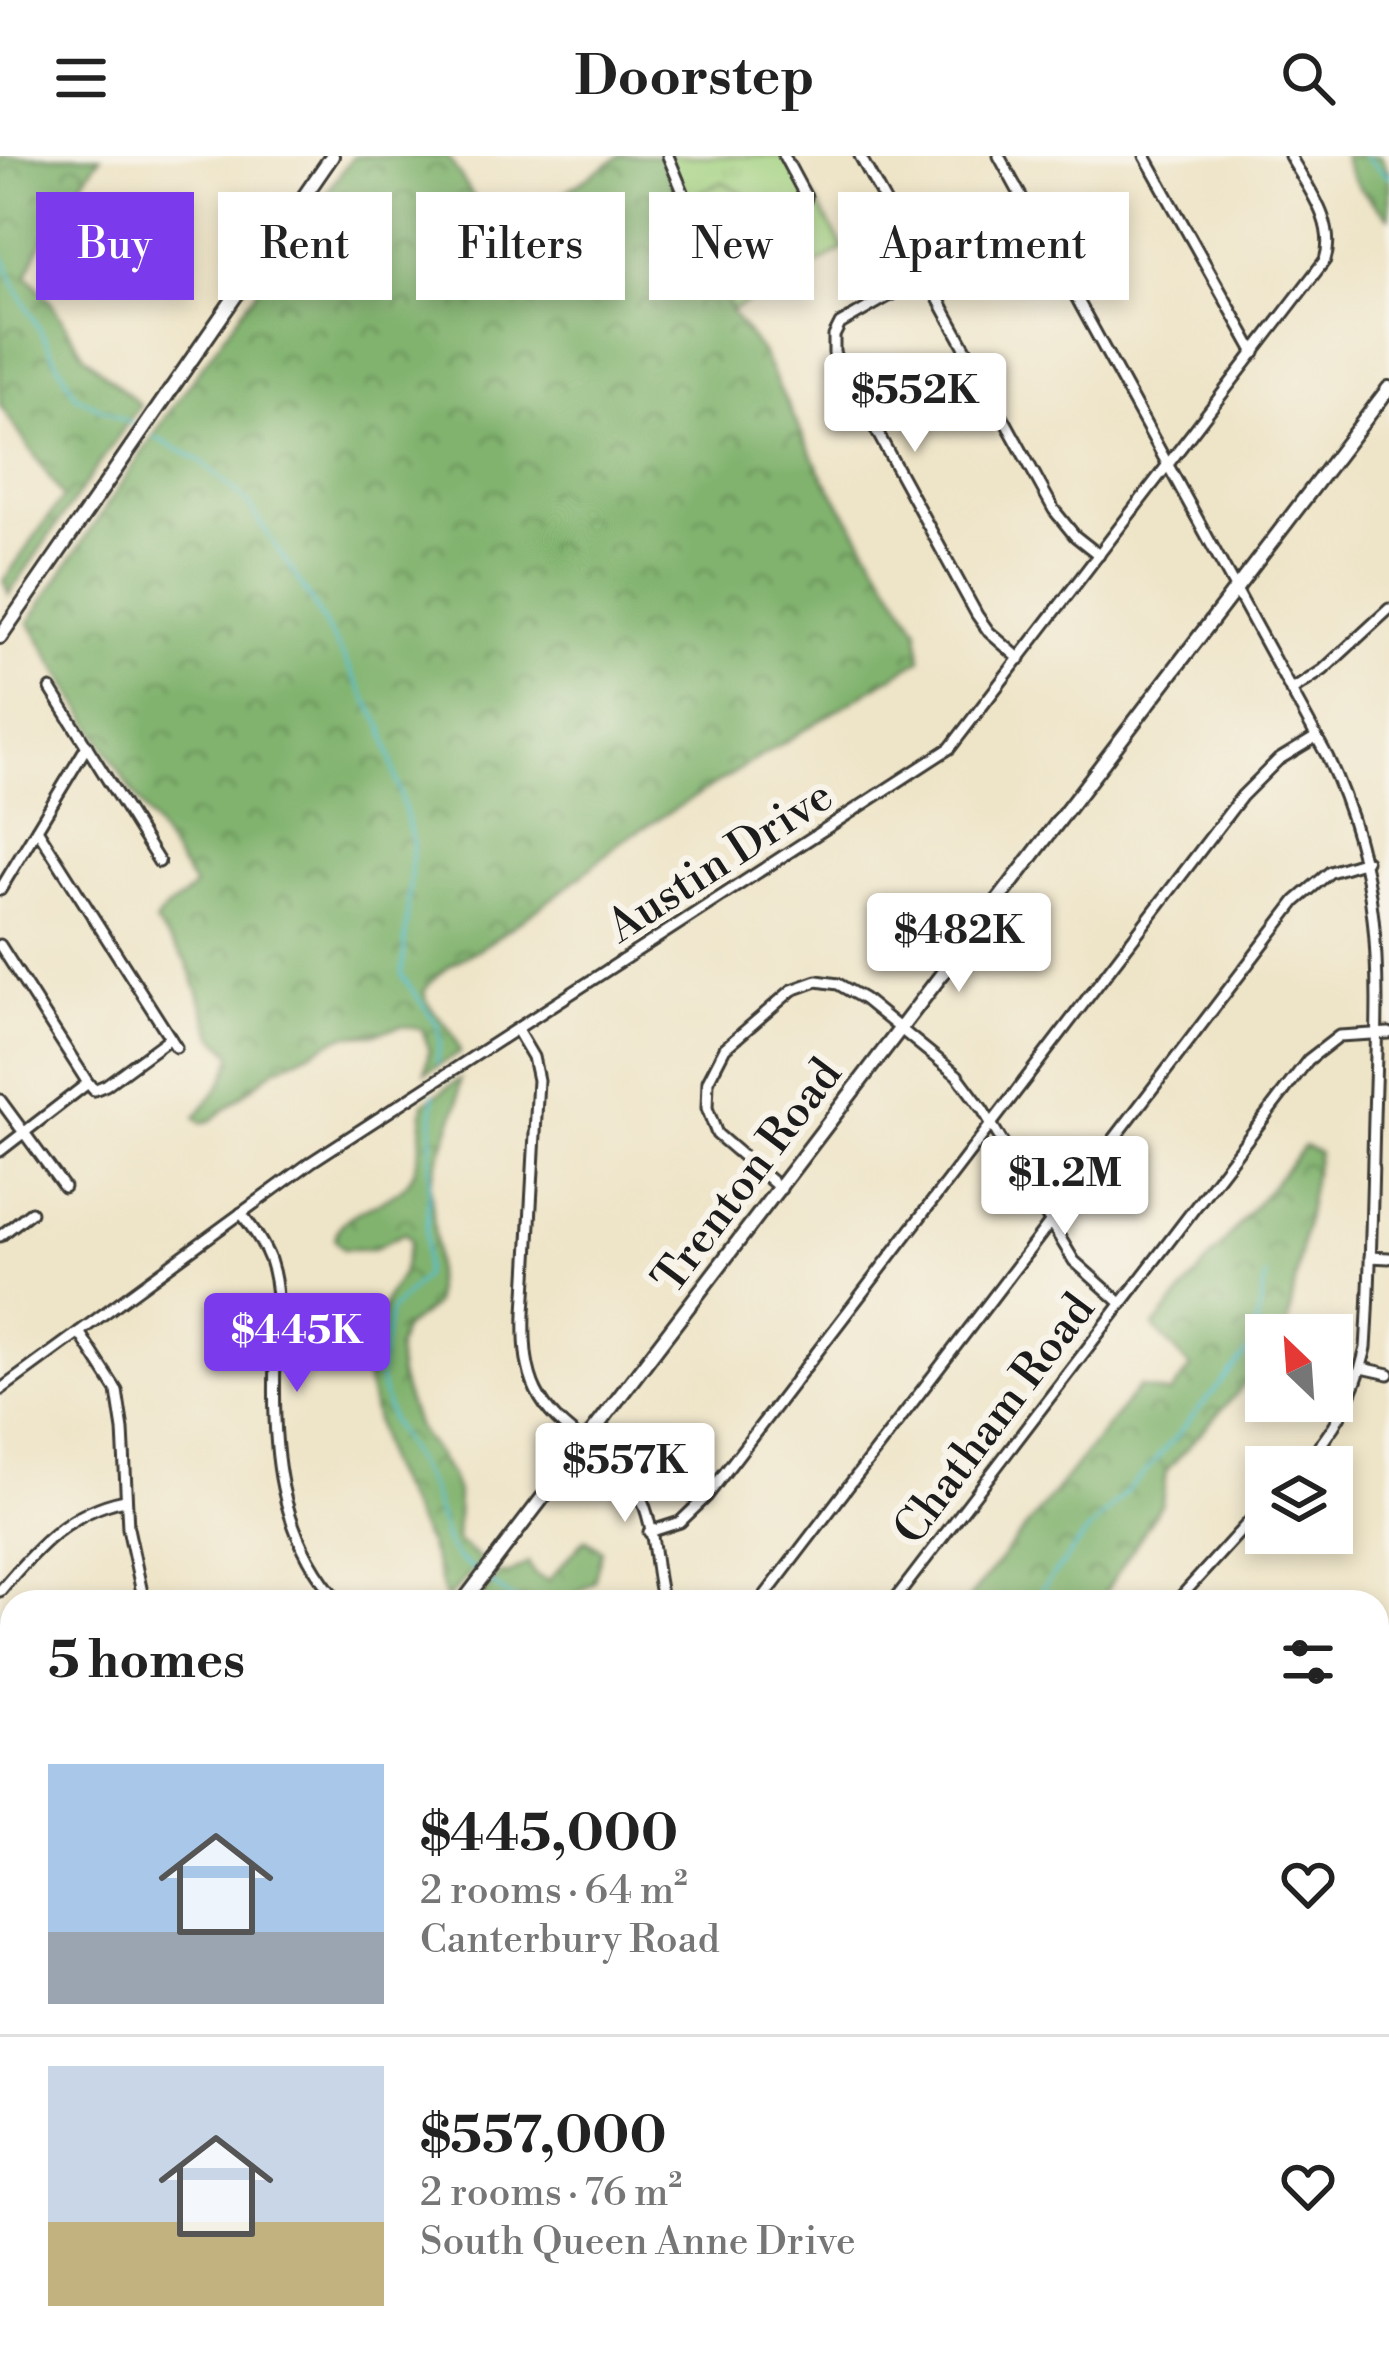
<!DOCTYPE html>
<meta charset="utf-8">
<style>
body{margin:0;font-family:"Libre Bodoni",serif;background:#f6f6f6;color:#222;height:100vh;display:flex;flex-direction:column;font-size:45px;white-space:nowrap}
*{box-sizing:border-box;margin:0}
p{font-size:39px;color:#767676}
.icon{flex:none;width:66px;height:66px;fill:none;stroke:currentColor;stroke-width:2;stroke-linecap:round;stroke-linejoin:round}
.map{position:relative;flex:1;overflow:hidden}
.drawer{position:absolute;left:0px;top:1434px;width:1389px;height:771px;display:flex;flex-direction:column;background:#fff;border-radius:36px 36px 0 0;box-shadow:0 6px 18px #0003}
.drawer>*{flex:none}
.top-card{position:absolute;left:36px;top:36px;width:1317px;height:108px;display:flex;gap:24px}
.needle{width:78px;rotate:335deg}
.buttons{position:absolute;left:1245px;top:1158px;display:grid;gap:24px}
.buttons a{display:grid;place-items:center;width:108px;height:108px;border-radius:0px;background:#fff;box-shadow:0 6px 18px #0003;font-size:60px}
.price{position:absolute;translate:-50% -102px;padding:0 27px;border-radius:12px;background:#fff;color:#222;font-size:39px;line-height:78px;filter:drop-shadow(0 3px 6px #0008)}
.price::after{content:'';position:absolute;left:50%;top:72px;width:36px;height:27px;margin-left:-18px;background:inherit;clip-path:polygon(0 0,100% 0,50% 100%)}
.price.active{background:#7c3aed;color:#fff}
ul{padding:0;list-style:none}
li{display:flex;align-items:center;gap:36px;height:300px;padding:0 48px}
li+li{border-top:3px solid #e0e0e0}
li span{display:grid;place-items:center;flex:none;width:336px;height:240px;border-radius:0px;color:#555}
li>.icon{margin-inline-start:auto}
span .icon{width:144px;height:144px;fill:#fffc;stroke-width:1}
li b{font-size:51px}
h2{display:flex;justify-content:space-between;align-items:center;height:144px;padding:0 48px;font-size:51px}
.tag{padding:0 42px;border-radius:0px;background:#fff;box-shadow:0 6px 18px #0003;font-size:42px;line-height:108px}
.tag.active{background:#7c3aed;color:#fff}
header{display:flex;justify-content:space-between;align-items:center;height:156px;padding:0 48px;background:#fff;font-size:54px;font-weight:800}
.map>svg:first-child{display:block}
.grass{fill:url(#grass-tufts);stroke:#5f764e;stroke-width:3}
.forest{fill:url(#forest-crowns);stroke:#4e6845;stroke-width:3}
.garden{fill:#a2d180;stroke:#5f764e;stroke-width:3}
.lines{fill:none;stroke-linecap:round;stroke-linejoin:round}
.stream{stroke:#52becd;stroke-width:3}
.minor-casing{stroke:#3c3a36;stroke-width:15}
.major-casing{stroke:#3c3a36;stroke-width:18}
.minor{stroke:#fff;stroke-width:9}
.major{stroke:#fff;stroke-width:12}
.labels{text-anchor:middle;stroke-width:12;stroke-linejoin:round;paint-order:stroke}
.street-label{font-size:45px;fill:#1c1c1c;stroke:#f7f3e8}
</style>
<header><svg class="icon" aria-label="menu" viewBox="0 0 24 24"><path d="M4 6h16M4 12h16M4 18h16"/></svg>Doorstep<svg class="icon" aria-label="search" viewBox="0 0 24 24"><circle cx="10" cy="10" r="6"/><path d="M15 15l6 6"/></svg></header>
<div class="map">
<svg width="1389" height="2203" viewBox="0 0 1389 2203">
<defs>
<pattern id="grass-tufts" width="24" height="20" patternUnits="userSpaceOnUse" patternTransform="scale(3)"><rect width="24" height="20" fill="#a2d180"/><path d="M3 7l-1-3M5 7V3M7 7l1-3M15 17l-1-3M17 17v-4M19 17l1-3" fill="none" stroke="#8bb36e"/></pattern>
<pattern id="forest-crowns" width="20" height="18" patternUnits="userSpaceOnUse" patternTransform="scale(3)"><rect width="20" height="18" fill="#81b36e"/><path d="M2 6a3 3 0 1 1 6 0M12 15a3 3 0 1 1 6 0" fill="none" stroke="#69915a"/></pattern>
</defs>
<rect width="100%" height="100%" fill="#f7f3e8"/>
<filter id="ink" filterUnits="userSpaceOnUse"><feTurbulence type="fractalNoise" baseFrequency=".00833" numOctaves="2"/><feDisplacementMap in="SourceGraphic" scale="24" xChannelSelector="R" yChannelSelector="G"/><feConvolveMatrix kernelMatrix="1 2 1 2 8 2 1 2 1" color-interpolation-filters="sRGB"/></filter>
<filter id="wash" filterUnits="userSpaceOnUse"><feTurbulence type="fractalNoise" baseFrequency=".004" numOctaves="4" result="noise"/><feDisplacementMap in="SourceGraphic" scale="48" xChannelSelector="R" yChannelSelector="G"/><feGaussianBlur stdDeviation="2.7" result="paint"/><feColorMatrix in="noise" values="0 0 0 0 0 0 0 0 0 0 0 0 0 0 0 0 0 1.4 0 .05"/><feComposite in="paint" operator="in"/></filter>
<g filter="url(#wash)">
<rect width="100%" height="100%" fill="#eee4c7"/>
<!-- grass -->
<g class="grass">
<path d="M664,0H790L844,93L732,155L675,39Z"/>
<path d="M170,2193H353L343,2203H155Z"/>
</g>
<!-- forest -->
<g class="forest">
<path d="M0,0H101L47,75L27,119L49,143L84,199L140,249L9,438L4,424L63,341L0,249Z"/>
<path d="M353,0H447L495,73L507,74L620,0H662L691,80L734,160L761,195L821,317L918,473L921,503L617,688C578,726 534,755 490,786C465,803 440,809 424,836C428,858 453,866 460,897L425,917L429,893L422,873L402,870L372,878L345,879L273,914L212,964L201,967L195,962C211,940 228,926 232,898L214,880L187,806L155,767C163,749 184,746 194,730L126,626L29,466L168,258Z"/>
<path d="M1343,0H1380L1389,18V61C1371,45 1349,24 1343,0Z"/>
<path d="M460,923L458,948L430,1027L436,1091L434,1149L403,1173L397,1192L399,1220L416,1269L450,1318L458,1339L456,1384L482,1405L446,1444L429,1390L386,1308L363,1207L387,1141L402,1117L411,1085L405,1077L373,1093H344L335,1084C338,1050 393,1052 411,1021C422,1001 421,969 424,947Z"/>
<path d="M1304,990L1318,996L1286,1179H1266V1220L1256,1228L1246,1227L1166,1315L1162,1347L1099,1446H966L1139,1231L1170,1238L1191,1212L1154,1171Z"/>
<path d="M585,1383L602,1394L594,1425L565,1446H478L500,1417L508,1419L528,1406L534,1418L548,1425Z"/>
<path d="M445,2193H616L609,2203H444Z"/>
<path d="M704,2193H893L894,2203H716Z"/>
</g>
<!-- garden -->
<g class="garden">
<path d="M723,26L743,37L747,60L714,77L696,38Z"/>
<path d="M1389,1734V1817L1377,1819V1739Z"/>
<path d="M1377,1949L1389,1971V2054L1377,2061Z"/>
</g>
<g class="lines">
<!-- stream -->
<g class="stream">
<path d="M1364,0L1389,21"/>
<path d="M0,92L15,129L76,240L132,268"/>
<path d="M154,281L201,305L247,346L311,444L383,572L413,688L402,820L437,868L440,884L437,907"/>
<path d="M434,938L424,1120L390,1155L379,1221L391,1265L430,1332L447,1388L457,1402L479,1418"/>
<path d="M487,1424L517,1446"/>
<path d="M1032,1446L1085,1379L1147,1314L1252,1191L1266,1120"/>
</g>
</g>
</g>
<g filter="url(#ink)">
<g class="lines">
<!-- minor casing -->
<g class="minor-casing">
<g id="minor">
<path d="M668,0L701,79L711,91L718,92L802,56L806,41L784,0"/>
<path d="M860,0L1054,354L1075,380L1099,399"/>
<path d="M999,0L1327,600C1387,728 1378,825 1374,962C1372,1038 1371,1116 1366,1192C1355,1239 1335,1276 1301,1311"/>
<path d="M1145,0L1255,197"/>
<path d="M925,119L840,168L834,180V197L977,459L989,476L1020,503"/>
<path d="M51,533L159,706"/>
<path d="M1291,535L1323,514L1389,453"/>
<path d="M37,673L176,891"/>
<path d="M0,734L87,590"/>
<path d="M0,789L88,927"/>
<path d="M517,874L533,901L538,924L525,1157C523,1225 535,1252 591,1291C609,1304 626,1317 638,1336C656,1368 653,1411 663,1446"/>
<path d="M88,927L94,934L106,929L170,882"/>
<path d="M0,944L64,1031"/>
<path d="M0,995L88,927"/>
<path d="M781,1033L717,978L707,952L708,925L725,892L792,834L817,825L838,828L864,843L957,919L983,954L1074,1105L1122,1148"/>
<path d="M241,1057C252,1071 263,1086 270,1104C281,1136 277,1170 275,1204C272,1291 278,1378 339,1446"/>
<path d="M0,1080L31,1056"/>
<path d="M1370,1101L1389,1102"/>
<path d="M79,1176L117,1235L123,1274L128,1372L144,1446"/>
<path d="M1362,1212L1389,1218"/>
<path d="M0,1234L311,1006L950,592L1325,104C1337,67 1307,31 1290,0"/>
<path d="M649,1376L680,1366L707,1340L1242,640L1278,604L1316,581"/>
<path d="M0,1435C36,1392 69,1355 125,1344"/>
<path d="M760,1446L1296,745L1330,716L1366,705"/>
<path d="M893,1446L1308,904L1339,880L1389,877"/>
<path d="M1176,1446L1266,1347"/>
<path d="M0,1613L12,1599"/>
<path d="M0,1798L12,1783"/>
<path d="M1377,2147L1389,2170"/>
<path d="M0,2186L12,2172"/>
<path d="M917,2193L920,2203"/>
<path d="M988,2203L994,2193"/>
<path d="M1111,2203L1115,2193"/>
</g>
</g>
<!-- major casing -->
<g class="major-casing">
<g id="major">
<path d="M0,481L332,0"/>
<path d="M463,1446L1389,232"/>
<path d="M0,1998L12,1984"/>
</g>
</g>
<!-- minor -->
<use href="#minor" class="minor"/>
<!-- major -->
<use href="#major" class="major"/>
</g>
</g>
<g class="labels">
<!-- street labels -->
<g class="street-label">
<text transform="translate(719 704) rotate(-33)" y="16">Austin Drive</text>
<text transform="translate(746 1019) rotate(-53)" y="16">Trenton Road</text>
<text transform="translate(993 1262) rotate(-53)" y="16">Chatham Road</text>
</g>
</g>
</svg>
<div class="buttons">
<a><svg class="needle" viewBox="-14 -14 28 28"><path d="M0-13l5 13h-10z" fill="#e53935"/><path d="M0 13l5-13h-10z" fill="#767676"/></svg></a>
<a><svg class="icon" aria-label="layers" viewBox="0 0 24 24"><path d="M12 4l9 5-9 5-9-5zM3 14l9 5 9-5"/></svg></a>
</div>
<b class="price" style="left:915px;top:299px">$552K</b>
<b class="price" style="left:959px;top:839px">$482K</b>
<b class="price" style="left:1065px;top:1082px">$1.2M</b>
<b class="price active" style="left:297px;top:1239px">$445K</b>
<b class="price" style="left:625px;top:1369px">$557K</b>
<div class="top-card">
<a class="tag active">Buy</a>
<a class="tag">Rent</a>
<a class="tag">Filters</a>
<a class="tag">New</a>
<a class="tag">Apartment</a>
</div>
<section class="drawer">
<h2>5 homes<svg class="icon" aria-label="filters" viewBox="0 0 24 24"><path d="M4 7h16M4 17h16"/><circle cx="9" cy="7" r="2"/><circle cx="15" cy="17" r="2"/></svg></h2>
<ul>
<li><span style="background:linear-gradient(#a9c7e8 70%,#9aa5b1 0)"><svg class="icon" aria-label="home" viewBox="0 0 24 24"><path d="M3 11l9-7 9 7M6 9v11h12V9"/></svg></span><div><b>$445,000</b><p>2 rooms · 64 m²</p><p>Canterbury Road</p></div><svg class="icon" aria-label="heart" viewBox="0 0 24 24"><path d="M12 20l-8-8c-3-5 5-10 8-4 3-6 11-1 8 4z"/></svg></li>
<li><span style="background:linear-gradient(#c9d6e8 65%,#c2b280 0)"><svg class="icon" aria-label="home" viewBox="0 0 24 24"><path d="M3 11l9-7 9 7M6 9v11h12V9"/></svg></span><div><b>$557,000</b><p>2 rooms · 76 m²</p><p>South Queen Anne Drive</p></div><svg class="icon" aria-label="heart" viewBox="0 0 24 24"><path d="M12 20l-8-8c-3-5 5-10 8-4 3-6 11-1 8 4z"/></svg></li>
</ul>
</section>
</div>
